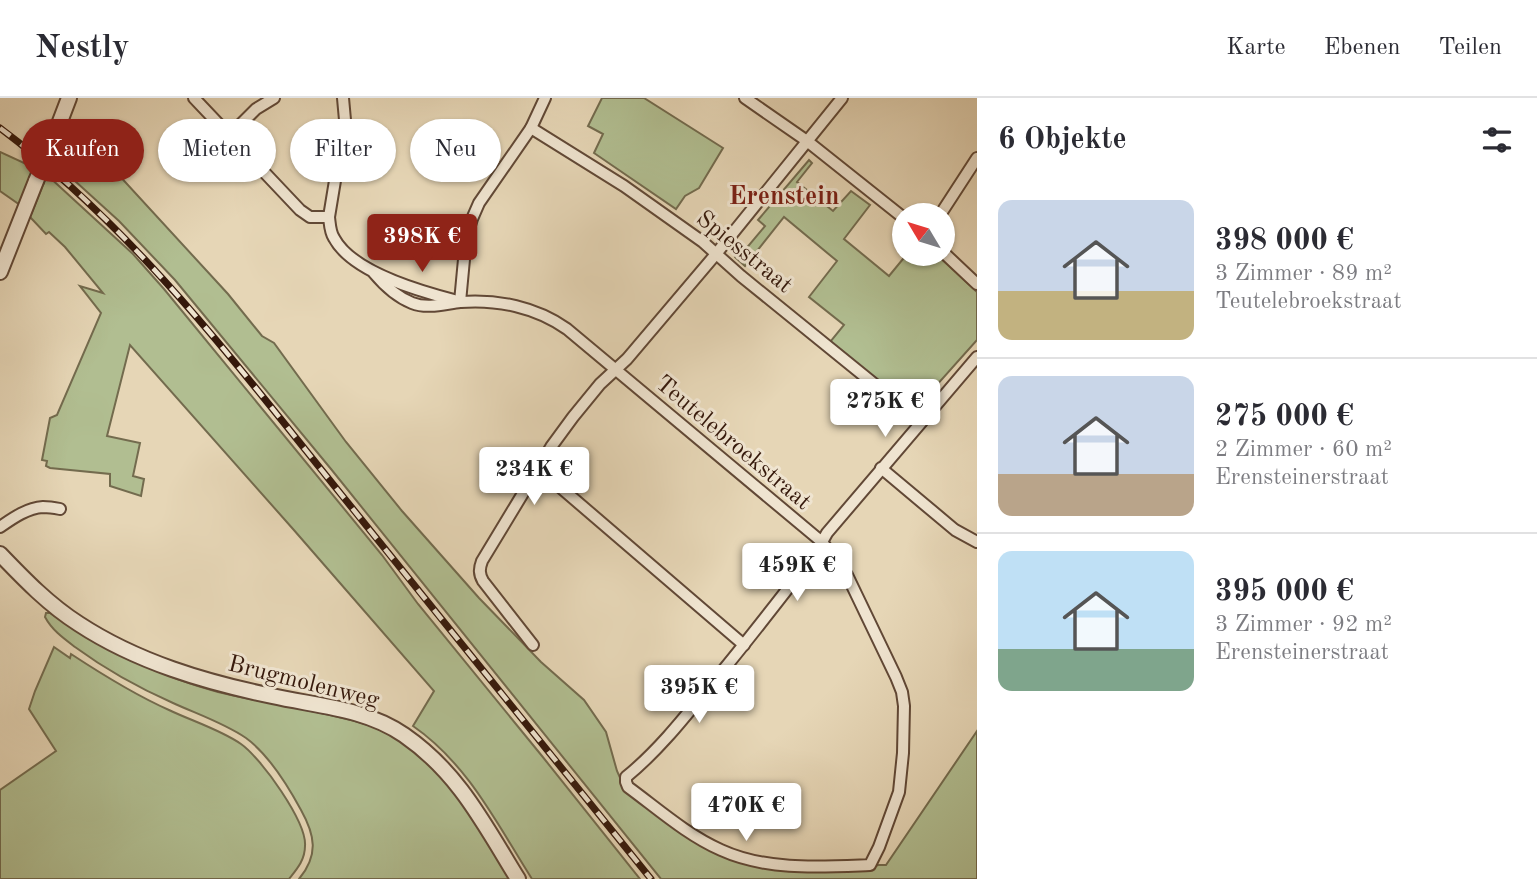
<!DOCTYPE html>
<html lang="de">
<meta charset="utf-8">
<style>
body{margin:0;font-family:"Old Standard TT",serif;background:#f2f2f3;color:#2b2b33;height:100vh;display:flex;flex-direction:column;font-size:26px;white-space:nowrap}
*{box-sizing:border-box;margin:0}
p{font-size:23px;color:#7c7c81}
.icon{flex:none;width:38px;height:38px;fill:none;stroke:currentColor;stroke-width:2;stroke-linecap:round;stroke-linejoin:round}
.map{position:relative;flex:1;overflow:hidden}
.panel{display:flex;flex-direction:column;background:#fff;width:560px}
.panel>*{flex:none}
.banner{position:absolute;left:21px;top:21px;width:665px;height:63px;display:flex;gap:14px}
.needle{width:46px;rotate:308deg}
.tools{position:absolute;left:892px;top:105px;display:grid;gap:14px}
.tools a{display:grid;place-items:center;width:63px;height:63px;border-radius:50%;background:#fff;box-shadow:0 2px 5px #0004;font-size:35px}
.price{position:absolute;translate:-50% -60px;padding:0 16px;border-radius:7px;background:#fff;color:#222;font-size:23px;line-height:46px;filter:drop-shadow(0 2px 4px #0008)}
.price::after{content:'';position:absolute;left:50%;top:42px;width:21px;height:16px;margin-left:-10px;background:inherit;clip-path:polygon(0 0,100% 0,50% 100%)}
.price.selected{background:#8f2418;color:#fff}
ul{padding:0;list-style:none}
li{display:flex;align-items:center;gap:21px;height:175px;padding:0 21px}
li+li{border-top:2px solid #e1e1e2}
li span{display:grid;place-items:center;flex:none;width:196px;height:140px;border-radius:14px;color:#555}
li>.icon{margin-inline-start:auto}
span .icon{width:84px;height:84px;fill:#fffc;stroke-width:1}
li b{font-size:30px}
h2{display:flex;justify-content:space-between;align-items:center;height:84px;padding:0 21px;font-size:30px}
.chip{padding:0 24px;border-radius:32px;background:#fff;box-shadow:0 2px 5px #0004;font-size:24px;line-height:63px}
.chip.selected{background:#8f2418;color:#fff}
header{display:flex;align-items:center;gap:42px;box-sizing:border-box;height:98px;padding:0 35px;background:#fff;border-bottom:2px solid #e1e1e2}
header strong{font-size:33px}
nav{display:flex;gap:38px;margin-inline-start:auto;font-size:24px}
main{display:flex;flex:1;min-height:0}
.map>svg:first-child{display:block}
.green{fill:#b1be91;stroke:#736b4e;stroke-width:2}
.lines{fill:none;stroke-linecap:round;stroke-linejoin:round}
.minor-casing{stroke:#614836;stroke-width:14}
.tertiary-casing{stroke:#614836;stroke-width:18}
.minor{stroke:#efe4d0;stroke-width:10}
.tertiary{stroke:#efe4d0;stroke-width:14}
.rail-casing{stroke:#35180b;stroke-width:7}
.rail{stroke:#efe4d0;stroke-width:4.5;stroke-dasharray:13;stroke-linecap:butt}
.tertiary-bridge-casing{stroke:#614836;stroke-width:18;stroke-linecap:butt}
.tertiary-bridge{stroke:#efe4d0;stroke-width:14}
.labels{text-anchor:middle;stroke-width:6;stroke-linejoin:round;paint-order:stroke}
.street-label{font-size:24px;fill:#35180b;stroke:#efe4d0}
.neighbourhood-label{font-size:26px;font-weight:bold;fill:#7a1f14;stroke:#efe4d0}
</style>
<header>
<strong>Nestly</strong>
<nav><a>Karte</a><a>Ebenen</a><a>Teilen</a></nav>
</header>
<main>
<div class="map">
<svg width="977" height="781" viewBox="0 0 977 781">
<rect width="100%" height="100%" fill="#e6d6b6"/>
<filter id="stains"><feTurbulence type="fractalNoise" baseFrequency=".00286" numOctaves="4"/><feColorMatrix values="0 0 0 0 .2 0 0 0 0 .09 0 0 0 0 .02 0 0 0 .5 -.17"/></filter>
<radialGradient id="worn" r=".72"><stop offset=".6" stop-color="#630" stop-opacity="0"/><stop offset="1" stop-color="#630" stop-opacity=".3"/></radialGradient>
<!-- green -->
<g class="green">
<path d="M602,0H644L723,50L699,90L685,98L676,111L594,55L603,36L588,28Z"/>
<path d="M71,25L228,196L262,238L274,245L346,344L402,413L479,500L541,564L584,602L606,634L617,673L625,691L722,755L863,773L878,767H886L977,633V781H661L331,371L175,182L119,123L53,63Z"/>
<path d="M0,54L35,70L20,107L0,93Z"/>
<path d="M809,62L812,65L797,84L833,113L851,93L870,107L844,141L889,178L907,156H936L977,194V242L919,307L914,303L909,309L830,244L844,227L809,199L837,163L784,119L745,168L735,159L734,152L737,147L745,152L765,128L758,122Z"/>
<path d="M47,77L133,156L164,191L382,457L418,506L542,658L640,781H532C497,726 468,666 413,628L434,593L293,431L130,247L107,338L140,345L133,378L144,381L141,398L110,388V376L50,370L46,368L47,363L42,362L50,320L57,317L101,215L80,188L103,195L65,149L49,134L46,136L30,119Z"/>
<path d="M46,515H50C102,550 158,578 218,594C247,601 277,606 307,612C329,617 353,621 374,629C392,637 409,648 424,660C460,690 485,741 510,781H299C319,757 315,737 301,712C288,688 268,656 246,640C224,625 197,616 173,605C139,590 105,571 75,549C63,540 52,532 45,519Z"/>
<path d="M54,549L70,560L71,556C103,577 135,597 169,612C192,623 221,632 241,646C261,660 307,724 305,748C305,762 297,771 289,781H0V692L56,653L29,611L35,593Z"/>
</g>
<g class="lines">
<!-- minor casing -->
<g class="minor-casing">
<g id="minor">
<path d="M194,0L300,112L310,119H329"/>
<path d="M343,0L345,22L329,119C330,127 330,134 334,140C352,174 419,193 454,202"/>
<path d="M745,0L807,43L905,121"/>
<path d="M531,30L624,88L703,144L741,178L921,324"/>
<path d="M230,37L256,11L274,0"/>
<path d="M940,117L977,60"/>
<path d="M943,154L977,186"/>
<path d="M374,175C384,187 397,199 412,205C427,211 444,206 460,204C497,201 536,209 567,231L822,444L847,477L896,579L902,594L904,608L903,655L899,694L879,749L870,767C821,769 767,773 721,752C687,737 658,711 628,689L626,684V679C658,653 684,620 710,588C747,544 782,498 817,453L827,435L977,259"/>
<path d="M460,204L466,140L472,121L479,105L531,30L545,0"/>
<path d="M881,370L955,432L977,444"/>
<path d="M539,371L744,547"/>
<path d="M0,429C13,420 27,410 43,409C48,409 55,410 60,411"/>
<path d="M533,547L483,483C479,476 479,471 482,463L551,349L573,319L600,286L627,261L716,156L842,0"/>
</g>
</g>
<!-- tertiary casing -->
<g class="tertiary-casing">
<g id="tertiary">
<path d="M48,55L69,0"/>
<path d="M0,174L36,83"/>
<path d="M0,456C24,481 49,507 79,526C137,564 205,584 272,598C316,608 365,610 404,637C459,675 484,726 518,781"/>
</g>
</g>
<!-- minor -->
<use href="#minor" class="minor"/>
<!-- tertiary -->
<use href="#tertiary" class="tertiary"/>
<!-- rail casing -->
<g class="rail-casing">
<path id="rail" d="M0,30C131,128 230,258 332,385C438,517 545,649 651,781"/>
</g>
<!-- rail -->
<use href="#rail" class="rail"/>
<!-- tertiary-bridge casing -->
<g class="tertiary-bridge-casing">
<path id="tertiary-bridge" d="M36,83L48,55"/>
</g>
<!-- tertiary-bridge -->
<use href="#tertiary-bridge" class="tertiary-bridge"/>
</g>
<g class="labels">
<!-- street labels -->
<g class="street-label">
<text transform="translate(745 153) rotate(39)" y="8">Spiesstraat</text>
<text transform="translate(734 344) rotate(40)" y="8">Teutelebroekstraat</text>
<text transform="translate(304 583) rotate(14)" y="8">Brugmolenweg</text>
</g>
<!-- neighbourhood labels -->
<g class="neighbourhood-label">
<text x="784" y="106">Erenstein</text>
</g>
</g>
<rect width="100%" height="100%" filter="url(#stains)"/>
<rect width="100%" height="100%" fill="url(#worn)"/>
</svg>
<div class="tools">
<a><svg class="needle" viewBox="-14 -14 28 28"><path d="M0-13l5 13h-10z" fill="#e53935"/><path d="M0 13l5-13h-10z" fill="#7c7c81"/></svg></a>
</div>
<b class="price selected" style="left:422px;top:176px">398K €</b>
<b class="price" style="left:885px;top:341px">275K €</b>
<b class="price" style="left:534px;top:409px">234K €</b>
<b class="price" style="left:797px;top:505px">459K €</b>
<b class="price" style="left:699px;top:627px">395K €</b>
<b class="price" style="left:746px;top:745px">470K €</b>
<div class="banner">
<a class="chip selected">Kaufen</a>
<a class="chip">Mieten</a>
<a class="chip">Filter</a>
<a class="chip">Neu</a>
</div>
</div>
<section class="panel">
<h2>6 Objekte<svg class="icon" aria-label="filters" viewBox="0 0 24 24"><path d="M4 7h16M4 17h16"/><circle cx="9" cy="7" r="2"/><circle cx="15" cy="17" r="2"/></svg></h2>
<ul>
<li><span style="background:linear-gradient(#c9d6e8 65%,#c2b280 0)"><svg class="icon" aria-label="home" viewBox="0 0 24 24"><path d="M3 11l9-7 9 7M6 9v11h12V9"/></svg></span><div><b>398 000 €</b><p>3 Zimmer · 89 m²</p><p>Teutelebroekstraat</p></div></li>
<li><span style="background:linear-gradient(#c9d6e8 70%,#b9a48a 0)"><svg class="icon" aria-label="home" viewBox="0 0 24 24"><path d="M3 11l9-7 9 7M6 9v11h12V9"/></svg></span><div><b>275 000 €</b><p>2 Zimmer · 60 m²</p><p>Erensteinerstraat</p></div></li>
<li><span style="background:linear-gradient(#bfe0f5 70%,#7fa58c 0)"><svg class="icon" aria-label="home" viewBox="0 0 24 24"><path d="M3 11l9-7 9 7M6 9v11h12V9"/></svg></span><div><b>395 000 €</b><p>3 Zimmer · 92 m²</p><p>Erensteinerstraat</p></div></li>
</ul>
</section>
</main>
